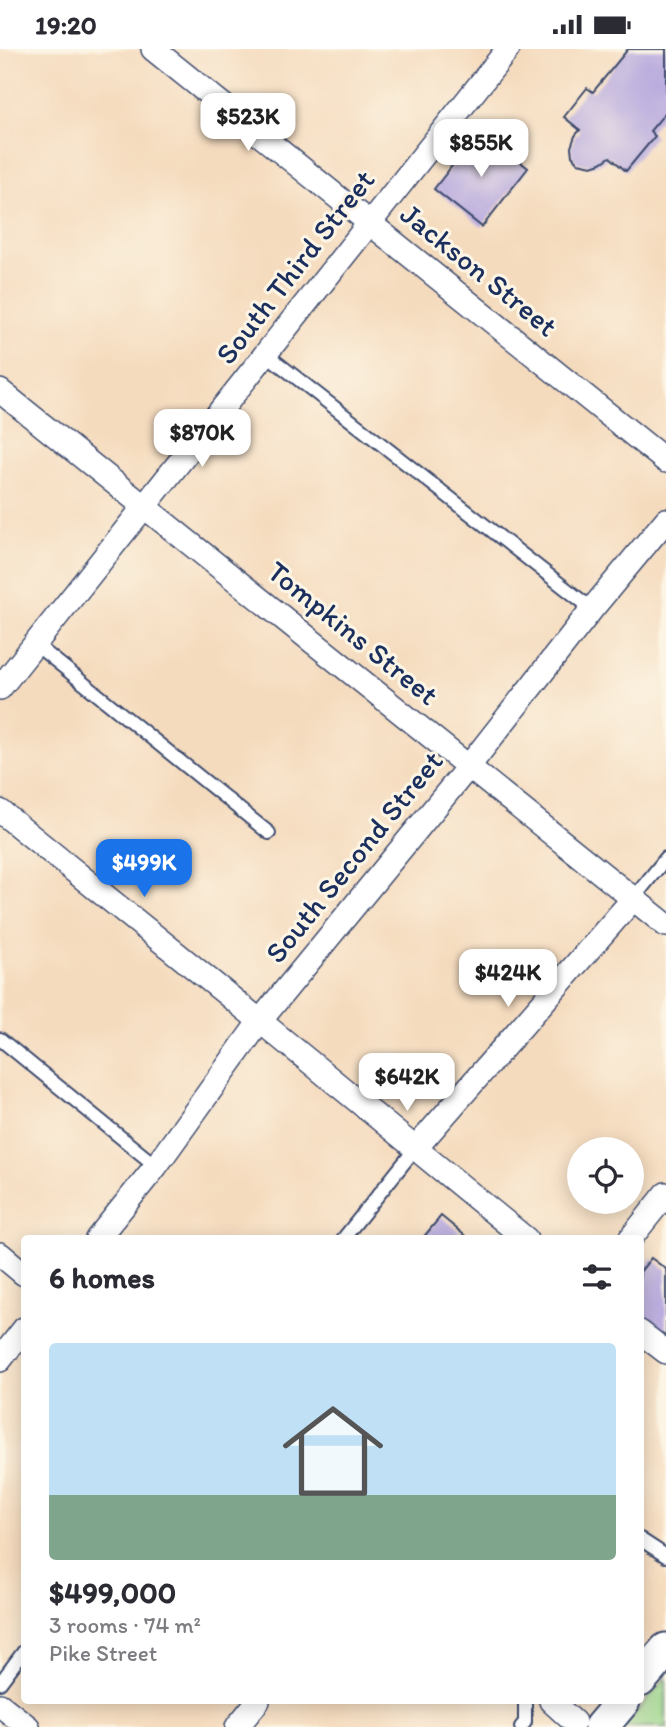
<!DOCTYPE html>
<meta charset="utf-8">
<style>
body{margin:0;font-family:Itim,sans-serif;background:#f7f7f7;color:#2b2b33;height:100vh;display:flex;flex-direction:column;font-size:26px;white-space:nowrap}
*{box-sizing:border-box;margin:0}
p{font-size:23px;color:#7c7c81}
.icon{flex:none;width:38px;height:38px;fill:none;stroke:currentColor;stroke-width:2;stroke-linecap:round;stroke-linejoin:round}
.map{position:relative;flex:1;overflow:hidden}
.details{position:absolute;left:21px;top:1186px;width:623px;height:469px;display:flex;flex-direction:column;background:#fff;border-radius:7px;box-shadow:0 4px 18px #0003}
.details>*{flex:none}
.fabs{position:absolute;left:567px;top:1088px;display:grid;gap:14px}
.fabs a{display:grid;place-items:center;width:77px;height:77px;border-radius:50%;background:#fff;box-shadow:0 4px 18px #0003;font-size:35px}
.price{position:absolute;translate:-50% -60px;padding:0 16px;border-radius:14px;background:#fff;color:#222;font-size:23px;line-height:46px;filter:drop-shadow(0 2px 4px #0008)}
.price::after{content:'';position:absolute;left:50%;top:42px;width:21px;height:16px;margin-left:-10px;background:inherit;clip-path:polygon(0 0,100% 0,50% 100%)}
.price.current{background:#1a73e8;color:#fff}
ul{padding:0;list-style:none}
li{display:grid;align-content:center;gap:14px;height:371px;padding:0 28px}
li span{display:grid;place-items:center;height:217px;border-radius:7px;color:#555}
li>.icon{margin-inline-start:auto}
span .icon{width:126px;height:126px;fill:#fffc;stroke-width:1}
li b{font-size:30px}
h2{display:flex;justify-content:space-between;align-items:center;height:84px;padding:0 28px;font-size:30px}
.status{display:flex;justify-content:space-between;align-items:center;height:49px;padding:0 35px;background:#fff;direction:ltr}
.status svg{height:19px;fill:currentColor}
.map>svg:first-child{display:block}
.green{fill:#97d388;stroke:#598173;stroke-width:2}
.building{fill:#b1a2dd}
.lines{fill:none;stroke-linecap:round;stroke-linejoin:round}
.lane-casing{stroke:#3c496c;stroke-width:16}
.street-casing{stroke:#3c496c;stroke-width:26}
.secondary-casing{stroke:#3c496c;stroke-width:37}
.lane{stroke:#fff;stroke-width:12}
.street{stroke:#fff;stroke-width:23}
.secondary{stroke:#fff;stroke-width:33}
.labels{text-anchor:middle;stroke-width:6;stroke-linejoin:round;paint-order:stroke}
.street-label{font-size:30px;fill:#1b2f5e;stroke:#fcf5e5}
</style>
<div class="status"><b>19:20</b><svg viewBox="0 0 49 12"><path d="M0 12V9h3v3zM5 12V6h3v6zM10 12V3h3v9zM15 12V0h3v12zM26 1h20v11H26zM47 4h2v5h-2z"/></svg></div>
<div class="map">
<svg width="666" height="1678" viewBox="0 0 666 1678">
<rect width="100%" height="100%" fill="#fcf5e5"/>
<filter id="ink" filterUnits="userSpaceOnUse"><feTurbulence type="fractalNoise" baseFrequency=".0143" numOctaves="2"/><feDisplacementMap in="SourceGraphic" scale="14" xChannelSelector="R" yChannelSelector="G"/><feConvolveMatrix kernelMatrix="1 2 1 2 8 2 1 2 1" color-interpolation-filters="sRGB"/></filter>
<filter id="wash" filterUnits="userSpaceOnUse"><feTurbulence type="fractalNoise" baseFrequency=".00686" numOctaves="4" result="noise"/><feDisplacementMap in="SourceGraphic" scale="28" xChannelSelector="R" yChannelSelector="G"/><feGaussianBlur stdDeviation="1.57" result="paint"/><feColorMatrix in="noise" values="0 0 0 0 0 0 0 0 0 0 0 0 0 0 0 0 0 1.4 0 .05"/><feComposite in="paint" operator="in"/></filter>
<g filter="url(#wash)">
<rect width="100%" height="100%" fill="#f5dbbe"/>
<!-- green -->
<path class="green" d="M666,1628V1678H624Z"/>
<g id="blocks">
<!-- building -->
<g class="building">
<path d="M628,0H666V63L650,82L655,87L626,122L610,108L601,114L592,117L578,114L572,107L571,98L575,87L580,81L564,68L587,39L593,43Z"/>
<path d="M480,81L528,119L482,178L434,140Z"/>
<path d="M441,1167L469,1190H422Z"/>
<path d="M651,1209L666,1220V1289L640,1270V1223Z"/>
</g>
</g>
</g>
<g filter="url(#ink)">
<use href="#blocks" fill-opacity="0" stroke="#3c496c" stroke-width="2"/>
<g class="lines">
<!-- lane casing -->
<g class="lane-casing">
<g id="lane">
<path d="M266,305L592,560"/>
<path d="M35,595L269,784"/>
<path d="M633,850L666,809"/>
<path d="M0,990L156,1117"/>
<path d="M343,1190L415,1100"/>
<path d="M640,1490L666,1507"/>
<path d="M0,1634L24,1602"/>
<path d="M521,1678L525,1673V1652"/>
</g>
</g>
<!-- street casing -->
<g class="street-casing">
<g id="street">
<path d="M153,0L666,412"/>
<path d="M0,342L666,876"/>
<path d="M0,639L508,0"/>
<path d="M0,762L260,972L526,1190"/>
<path d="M415,1100L633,850"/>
<path d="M97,1190L156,1117L260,972L469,717L592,560L666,471"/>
<path d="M630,1190L666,1145"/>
<path d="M0,1205L24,1225"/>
<path d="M640,1283L666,1303"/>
<path d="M0,1311L24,1280"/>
<path d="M551,1652L574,1673"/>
<path d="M0,1656L28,1678"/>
<path d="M237,1678L258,1652"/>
</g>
</g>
<!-- secondary casing -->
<g class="secondary-casing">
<g id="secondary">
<path d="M640,1631L666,1601"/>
<path d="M601,1678L623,1652"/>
</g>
</g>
<!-- lane -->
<use href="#lane" class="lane"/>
<!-- street -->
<use href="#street" class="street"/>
<!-- secondary -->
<use href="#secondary" class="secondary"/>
</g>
</g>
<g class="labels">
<!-- street labels -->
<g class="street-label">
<text transform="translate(295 218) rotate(-52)" y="10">South Third Street</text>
<text transform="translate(479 221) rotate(39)" y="10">Jackson Street</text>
<text transform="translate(353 584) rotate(39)" y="10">Tompkins Street</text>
<text transform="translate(354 808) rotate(-51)" y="10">South Second Street</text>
</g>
</g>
</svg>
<div class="fabs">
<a><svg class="icon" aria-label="locate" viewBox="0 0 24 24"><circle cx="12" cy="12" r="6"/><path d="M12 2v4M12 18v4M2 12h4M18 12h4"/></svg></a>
</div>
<b class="price" style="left:248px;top:104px">$523K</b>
<b class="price" style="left:481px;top:130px">$855K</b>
<b class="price" style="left:202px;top:420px">$870K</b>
<b class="price current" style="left:144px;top:850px">$499K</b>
<b class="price" style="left:508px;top:960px">$424K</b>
<b class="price" style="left:407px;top:1064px">$642K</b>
<section class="details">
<h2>6 homes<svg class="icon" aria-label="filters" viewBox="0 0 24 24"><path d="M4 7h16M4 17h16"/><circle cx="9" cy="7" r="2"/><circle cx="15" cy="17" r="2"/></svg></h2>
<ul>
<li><span style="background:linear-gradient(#bfe0f5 70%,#7fa58c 0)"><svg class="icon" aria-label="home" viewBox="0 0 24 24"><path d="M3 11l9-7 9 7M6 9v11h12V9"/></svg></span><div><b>$499,000</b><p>3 rooms · 74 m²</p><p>Pike Street</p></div></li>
</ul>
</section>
</div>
